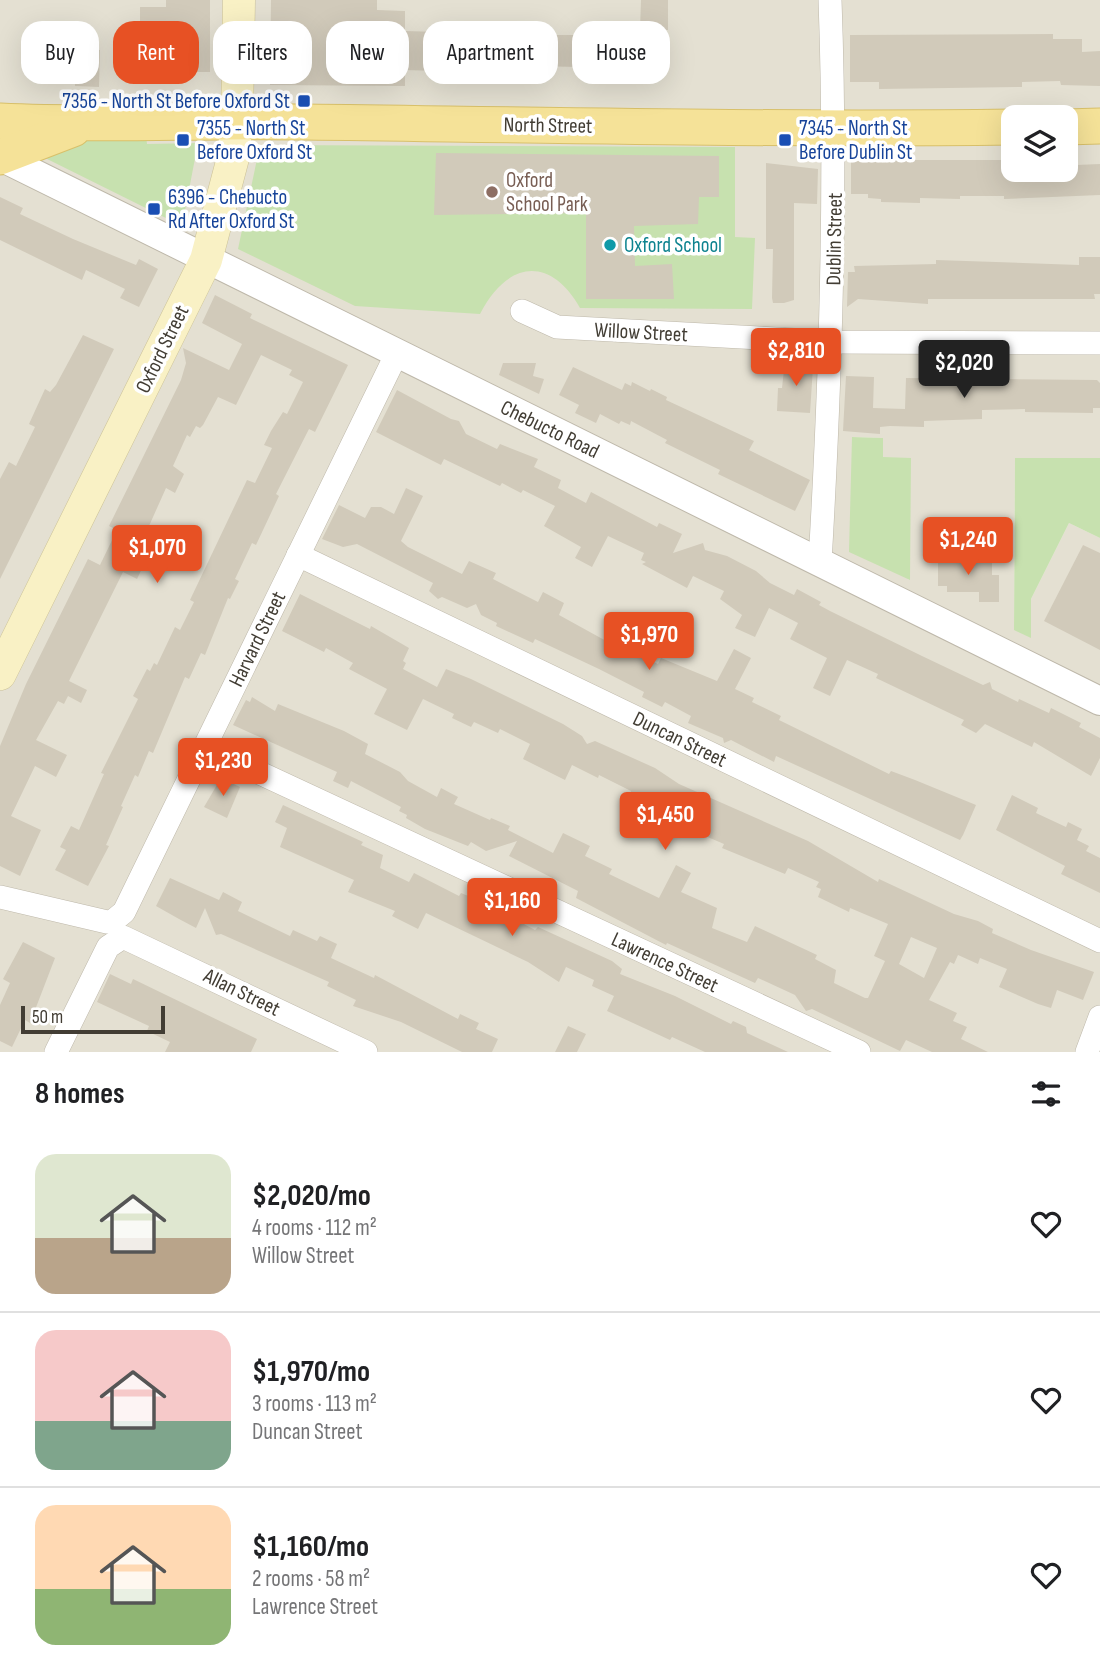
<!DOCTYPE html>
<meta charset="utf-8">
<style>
body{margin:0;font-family:"Sofia Sans Condensed",sans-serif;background:#f2f2f2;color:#202124;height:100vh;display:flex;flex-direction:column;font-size:26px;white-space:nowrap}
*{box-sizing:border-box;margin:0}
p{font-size:23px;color:#757577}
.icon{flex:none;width:38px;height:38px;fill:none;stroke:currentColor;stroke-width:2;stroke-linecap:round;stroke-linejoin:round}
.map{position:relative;height:1052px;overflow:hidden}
.side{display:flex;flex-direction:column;background:#fff;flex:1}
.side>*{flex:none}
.top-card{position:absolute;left:21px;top:21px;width:700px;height:63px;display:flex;gap:14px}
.fabs{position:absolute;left:1001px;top:105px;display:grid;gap:14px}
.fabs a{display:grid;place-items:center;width:77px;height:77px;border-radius:14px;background:#fff;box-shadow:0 7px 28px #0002;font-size:35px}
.scale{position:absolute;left:21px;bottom:18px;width:144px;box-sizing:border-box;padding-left:7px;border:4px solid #423d34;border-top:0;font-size:19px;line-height:24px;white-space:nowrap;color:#423d34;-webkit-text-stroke:5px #fff;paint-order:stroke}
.price{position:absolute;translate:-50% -60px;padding:0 16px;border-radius:7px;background:#e75124;color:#fff;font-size:23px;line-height:46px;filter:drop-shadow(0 2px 4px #0008)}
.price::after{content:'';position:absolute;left:50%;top:42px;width:21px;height:16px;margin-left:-10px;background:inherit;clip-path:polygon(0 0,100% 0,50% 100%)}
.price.active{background:#222;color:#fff}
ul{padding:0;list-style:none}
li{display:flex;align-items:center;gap:21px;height:175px;padding:0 35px}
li+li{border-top:2px solid #e0e0e0}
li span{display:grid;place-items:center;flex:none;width:196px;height:140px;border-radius:21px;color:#555}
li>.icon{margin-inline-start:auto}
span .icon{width:84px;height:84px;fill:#fffc;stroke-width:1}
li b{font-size:30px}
h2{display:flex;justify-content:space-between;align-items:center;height:84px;padding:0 35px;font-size:30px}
.tag{padding:0 24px;border-radius:21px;background:#fff;box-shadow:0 7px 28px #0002;font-size:24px;line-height:63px}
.tag.active{background:#e75124;color:#fff}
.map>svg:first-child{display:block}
.residential{fill:#e4e0d2;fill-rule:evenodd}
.green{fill:#c7e1af}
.building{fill:#d1caba;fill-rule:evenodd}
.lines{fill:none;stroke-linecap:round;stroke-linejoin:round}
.minor-casing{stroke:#beb8aa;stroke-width:24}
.tertiary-casing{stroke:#beb8aa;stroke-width:30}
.secondary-casing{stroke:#ccc296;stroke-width:33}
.primary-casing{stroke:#d8c06a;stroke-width:37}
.minor{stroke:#fff;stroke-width:23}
.tertiary{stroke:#fff;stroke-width:28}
.secondary{stroke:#f9f1c5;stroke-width:32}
.primary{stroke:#f5e298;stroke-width:35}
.transit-dot{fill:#1a4fb4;stroke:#fff;stroke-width:2.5}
.education-dot{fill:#8d6e63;stroke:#fff;stroke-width:2.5}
.culture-dot{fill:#0f9aa8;stroke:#fff;stroke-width:2.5}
.labels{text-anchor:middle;stroke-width:7;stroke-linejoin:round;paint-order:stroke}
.transit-label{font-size:21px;fill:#164399;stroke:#fff;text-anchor:start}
.street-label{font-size:21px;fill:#423d34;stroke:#fff}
.education-label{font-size:21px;fill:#785e54;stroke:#fff;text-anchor:start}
.culture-label{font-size:21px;fill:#0d838f;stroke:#fff;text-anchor:start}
</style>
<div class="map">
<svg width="1100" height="1052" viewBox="0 0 1100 1052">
<rect width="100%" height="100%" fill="#f0ede4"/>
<!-- residential -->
<path class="residential" d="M0,0H1100V458H1015L1014,629L1031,637V599L1069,523L1100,538V1052H0ZM1013,117H1066V170H1013ZM852,437L883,438V458H910L909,580Z"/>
<!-- green -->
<g class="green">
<path d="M146,136L147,144L198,143L182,226L37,154L83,138Z"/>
<path d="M260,145L735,147V237L755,238L752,309L580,308C550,255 507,261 480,314L355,306L238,249Z"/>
<path d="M852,437L883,438V457L911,458L910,580L849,552Z"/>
<path d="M1015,458H1100V538L1069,523L1031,599V638L1014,630Z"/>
</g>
<!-- building -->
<g class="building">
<path d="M166,0H210V72H165V31H140V7H166Z"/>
<path d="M271,0H377V10L405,11V31L439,32V34L472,36V39L505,40V35H578L579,67L438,64V71L405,70V86L270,85Z"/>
<path d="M641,0H668V30H640Z"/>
<path d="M1053,34V39H1082V52L1100,51V86L1061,85L1060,81L1022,82V87L879,89V82H850V35Z"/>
<path d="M76,49L100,50L99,87L75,86Z"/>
<path d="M436,153L719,156V197H699L698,224L634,226L635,266L672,264L674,299H586V213L434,215Z"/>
<path d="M864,160H1013V170H1066V167L1076,165L1100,164V195L1004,199V196H960V199L920,198V203L881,202V199L868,198V194H851V162Z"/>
<path d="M766,163L818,169L817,204L794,203V300L784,303H773L772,298L773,249H766Z"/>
<path d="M0,197L23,208L20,214L73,239L136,265L139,259L158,269L139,307L120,298L125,289L86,270L82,280L0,240Z"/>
<path d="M1079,257H1100V294H1094L1095,299H928V304L858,299L847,307L848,272H855L854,266L936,264V260L1079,265Z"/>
<path d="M215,295L252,314L250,318L348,365L315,432L309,429L276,494L279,496L256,545L252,543L235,579L239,581L230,599L228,598L205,655L201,653L189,679L185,677L153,753L149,751L138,777L135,775L121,806L123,807L106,845L109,846L88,886L55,870L66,850L60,847L71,826L79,830L104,774L101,773L138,699L133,696L147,669L150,671L154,663L157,665L175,627L180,630L194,602L190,600L247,480L255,483L272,448L264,445L271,431L283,412L287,414L303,382L289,375L292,370L261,355L236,405L218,397L203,425L200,428L196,426L190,437L187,435L173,466L184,474L175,493L166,488L149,526L155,529L143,554L148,556L137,579L123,572L69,681L87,690L81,703L68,696L64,704L58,701L36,740L67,755L56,777L35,766L11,816L41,830L20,876L0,866V746L26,684L88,559L100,565L117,530L109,526L181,380L186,363L183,348L229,370L242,344L202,323Z"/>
<path d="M83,335L114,349L0,579V479L9,462L16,466L35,427L29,424L45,389L50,392L56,385Z"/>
<path d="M785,361H808V367H813L810,413L777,411L778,388H782Z"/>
<path d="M503,363H536L533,376L544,379L539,394L499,375Z"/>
<path d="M573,367L622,390L625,383L631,386L632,382L650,391L651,389L667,397L666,400L754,441L749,450L810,480L795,511L718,474L720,470L665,443L667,440L631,421L630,425L621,421L619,424L600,414L596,423L575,413L579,405L559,395Z"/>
<path d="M846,376L874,377L873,408L905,409L906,378L1097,380L1100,383V408H1093V413L1025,412V409L982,410V419L924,421V427L890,426L880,427V434L843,431Z"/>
<path d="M397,390L451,419L459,421L466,434L497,449L500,444L538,459L534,467L561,480L558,488L586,503L591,492L657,527L659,523L682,534L673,553L703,543L705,550L727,556L756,571L770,583L794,595L797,589L821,602L819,605L830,611L922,656L983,685L990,682L992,689L1018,702L1019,699L1049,713L1051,708L1081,723L1079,727L1100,738V758L1091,776L1034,742L1032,747L985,724L976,733L961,725L964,720L876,678L878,674L847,660L830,696L813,688L827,658L790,639L798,623L769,608L755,637L735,628L742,615L720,599L724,591L693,576L687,588L642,564L646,562L641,560L644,553L608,536L592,567L575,558L581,547L544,526L555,506L523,490L521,493L502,483L500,486L444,459L441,465L376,432Z"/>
<path d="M406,488L423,496L401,541L408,547L462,574L469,561L496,573L493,579L538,602L543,592L564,603L559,615L637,658L639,655L658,664L661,658L717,681L734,649L751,658L735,689L754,698L752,702L781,716L779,720L889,774L891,771L915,780L976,805L963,835L960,840L776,756L774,762L731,740L724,743L723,738L688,723L691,716L665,702L662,707L642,697L644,692L599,669L535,639L533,643L496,626L497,623L481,615L476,604L467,608L442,597L438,599L429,591L433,583L357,544L343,547L322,539L339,505L365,518L371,507H381L394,514Z"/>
<path d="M1083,545L1100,553V650L1044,621Z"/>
<path d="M964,551V558H974V563H992V575H999V602H979V592H947V586H938V559H945V552Z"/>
<path d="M300,594L370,629L371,626L409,648L403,661L406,663L403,669L437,687L446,669L471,679L563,724L582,736L587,744L595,741L655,768L679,784L808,841L878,882L879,879L954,914L978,921L993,929L992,933L1031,950L1094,972L1083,1000L1057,990L1051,1008L1038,1004L999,987L1007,969L980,958L978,964L958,955L954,964L950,962L929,1000L957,1013L953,1021L967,1027L961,1039L988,1052H932L906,1040L900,1051L812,1009L806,1011L795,995L758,978L755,983L667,943L666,945L576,898L578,891L509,856L517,841L486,851L471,842L468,846L425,829L406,818L407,815L399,811L401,807L351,781L348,788L333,781L337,772L233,725L246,700L250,702L252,697L275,711L278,704L344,731L368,744L365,754L400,772L408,781L437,797L441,788L458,797L454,804L490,820L491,818L510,826L508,830L553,853L563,833L590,846L585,856L612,869L609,874L659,898L676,865L691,873L681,892L717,908L712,928L747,942L755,926L817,955L815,959L836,970L834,983L865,998H868L885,961L874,956L888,924L850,908L849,912L818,897L821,889L816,887L819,882L788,868L785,874L722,848L724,844L626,802L631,791L599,775L598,778L572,765L565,780L523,759L530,744L500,729L498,733L474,722L471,727L452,718L454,714L423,699L407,730L374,714L387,689L349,669L353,663L326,648L324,652L282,631ZM911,937L937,948L924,978L899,964Z"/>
<path d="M221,778L240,787L227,818L204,807Z"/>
<path d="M1012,795L1038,808L1036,813L1066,827L1068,822L1082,829L1077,840L1089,846L1086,851L1100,858V893L1061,874L1065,866L996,830Z"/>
<path d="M283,805L363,842L361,845L383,855L380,868L409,882L414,873L459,896L461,893L483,902L535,930L538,927L612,961L622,969L620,974L675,996L731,1024L733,1021L746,1027L747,1033L788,1052H705L672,1037L670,1040L607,1011L614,996L592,986L594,980L566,967L559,982L528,962L426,913L418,929L392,916L395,911L348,892L354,880L280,847L287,828L275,822Z"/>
<path d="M170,878L219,900L223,892L242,902L238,911L290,936L293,930L317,941L320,936L337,944L331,958L374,978L375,975L458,1019L460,1014L479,1023L476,1029L498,1039L492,1052H462L401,1022L353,1006L356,1000L327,986L329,982L221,934L216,935L205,908L196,928L179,919L156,906Z"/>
<path d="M23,942L55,958L30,1023L25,1020L12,1047L0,1041V1005L10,983L3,979Z"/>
<path d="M110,974L131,984L133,979L257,1039L251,1052H165L170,1042L147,1031L149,1026L97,1002Z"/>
<path d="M568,1026L586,1034L577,1052H555Z"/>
</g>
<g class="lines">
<!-- minor casing -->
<g class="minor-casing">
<g id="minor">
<path d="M522,311L557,327L832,342L1100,343"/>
<path d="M298,555L1100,941"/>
<path d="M820,562C831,374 837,188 830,0"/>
<path d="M204,747L859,1052"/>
<path d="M0,897L107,922L113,921L124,912L397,353"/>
<path d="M56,1052L108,947L123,937L366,1052"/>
<path d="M1087,1052L1100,1017"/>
</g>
</g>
<!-- tertiary casing -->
<g class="tertiary-casing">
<path id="tertiary" d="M1,157L1100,701"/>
</g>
<!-- secondary casing -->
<g class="secondary-casing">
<path id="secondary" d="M0,674L206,260L233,158L237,121L239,0"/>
</g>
<!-- primary casing -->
<g class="primary-casing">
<g id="primary">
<path d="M0,121C102,126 204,120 306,122C542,125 777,130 1013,127"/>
<path d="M1066,127L1100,126"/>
<path d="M0,157L73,129"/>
</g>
</g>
<!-- minor -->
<use href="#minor" class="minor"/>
<!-- tertiary -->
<use href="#tertiary" class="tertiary"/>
<!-- secondary -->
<use href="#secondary" class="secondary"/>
<!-- primary -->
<use href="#primary" class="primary"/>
</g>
<!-- markers -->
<g class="transit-dot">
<rect x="297" y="94" width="14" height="14" rx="3.5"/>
<rect x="176" y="133" width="14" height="14" rx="3.5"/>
<rect x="778" y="133" width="14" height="14" rx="3.5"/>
<rect x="147" y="202" width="14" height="14" rx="3.5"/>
</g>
<circle class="education-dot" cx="492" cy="192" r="7"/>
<circle class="culture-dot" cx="610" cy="245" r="7"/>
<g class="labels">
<!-- transit labels -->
<g class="transit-label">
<text x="290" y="108" text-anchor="end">7356 - North St Before Oxford St</text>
<text x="197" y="135">7355 - North St<tspan x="197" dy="24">Before Oxford St</tspan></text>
<text x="799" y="135">7345 - North St<tspan x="799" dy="24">Before Dublin St</tspan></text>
<text x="168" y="204">6396 - Chebucto<tspan x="168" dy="24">Rd After Oxford St</tspan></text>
</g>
<!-- street labels -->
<g class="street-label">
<text transform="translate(548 125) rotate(1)" y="7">North Street</text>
<text transform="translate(834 239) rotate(-89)" y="7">Dublin Street</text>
<text transform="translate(641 332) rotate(3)" y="7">Willow Street</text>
<text transform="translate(162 349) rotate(-64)" y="7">Oxford Street</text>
<text transform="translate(550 429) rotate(26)" y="7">Chebucto Road</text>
<text transform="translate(257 639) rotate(-64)" y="7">Harvard Street</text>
<text transform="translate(680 739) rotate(26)" y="7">Duncan Street</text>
<text transform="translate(665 962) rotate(25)" y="7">Lawrence Street</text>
<text transform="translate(242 992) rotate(26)" y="7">Allan Street</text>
</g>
<!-- education labels -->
<g class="education-label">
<text x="506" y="187">Oxford<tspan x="506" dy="24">School Park</tspan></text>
</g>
<!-- culture labels -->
<g class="culture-label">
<text x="624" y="252">Oxford School</text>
</g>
</g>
</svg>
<div class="fabs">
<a><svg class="icon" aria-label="layers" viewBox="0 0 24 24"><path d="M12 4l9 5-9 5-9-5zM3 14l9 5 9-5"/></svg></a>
</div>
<div class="scale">50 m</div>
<b class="price" style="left:796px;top:388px">$2,810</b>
<b class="price active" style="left:964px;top:400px">$2,020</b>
<b class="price" style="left:968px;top:577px">$1,240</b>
<b class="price" style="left:157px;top:585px">$1,070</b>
<b class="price" style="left:649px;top:672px">$1,970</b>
<b class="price" style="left:223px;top:798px">$1,230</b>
<b class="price" style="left:665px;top:852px">$1,450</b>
<b class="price" style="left:512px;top:938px">$1,160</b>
<div class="top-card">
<a class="tag">Buy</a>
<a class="tag active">Rent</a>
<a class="tag">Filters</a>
<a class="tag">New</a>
<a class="tag">Apartment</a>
<a class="tag">House</a>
</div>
</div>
<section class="side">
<h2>8 homes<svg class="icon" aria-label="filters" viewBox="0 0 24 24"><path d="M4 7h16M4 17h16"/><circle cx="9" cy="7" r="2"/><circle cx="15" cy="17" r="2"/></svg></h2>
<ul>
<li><span style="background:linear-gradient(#dfe7d0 60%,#b9a48a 0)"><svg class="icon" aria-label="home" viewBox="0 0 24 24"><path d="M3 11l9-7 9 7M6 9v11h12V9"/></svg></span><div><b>$2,020/mo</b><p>4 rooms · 112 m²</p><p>Willow Street</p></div><svg class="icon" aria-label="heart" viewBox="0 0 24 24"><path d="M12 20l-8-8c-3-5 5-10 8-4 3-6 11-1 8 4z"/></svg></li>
<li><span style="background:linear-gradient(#f6c9c9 65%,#7fa58c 0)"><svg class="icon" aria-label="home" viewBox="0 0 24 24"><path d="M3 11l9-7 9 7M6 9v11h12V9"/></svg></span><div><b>$1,970/mo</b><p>3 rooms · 113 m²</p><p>Duncan Street</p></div><svg class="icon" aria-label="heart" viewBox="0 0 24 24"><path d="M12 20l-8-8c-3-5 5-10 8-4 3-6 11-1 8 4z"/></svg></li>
<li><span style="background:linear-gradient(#ffd9b3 60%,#8fb573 0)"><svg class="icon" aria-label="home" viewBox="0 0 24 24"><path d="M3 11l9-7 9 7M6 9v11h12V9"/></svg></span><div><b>$1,160/mo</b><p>2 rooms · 58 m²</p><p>Lawrence Street</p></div><svg class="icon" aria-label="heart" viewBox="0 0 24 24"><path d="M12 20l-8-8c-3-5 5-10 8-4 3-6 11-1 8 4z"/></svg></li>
</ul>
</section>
